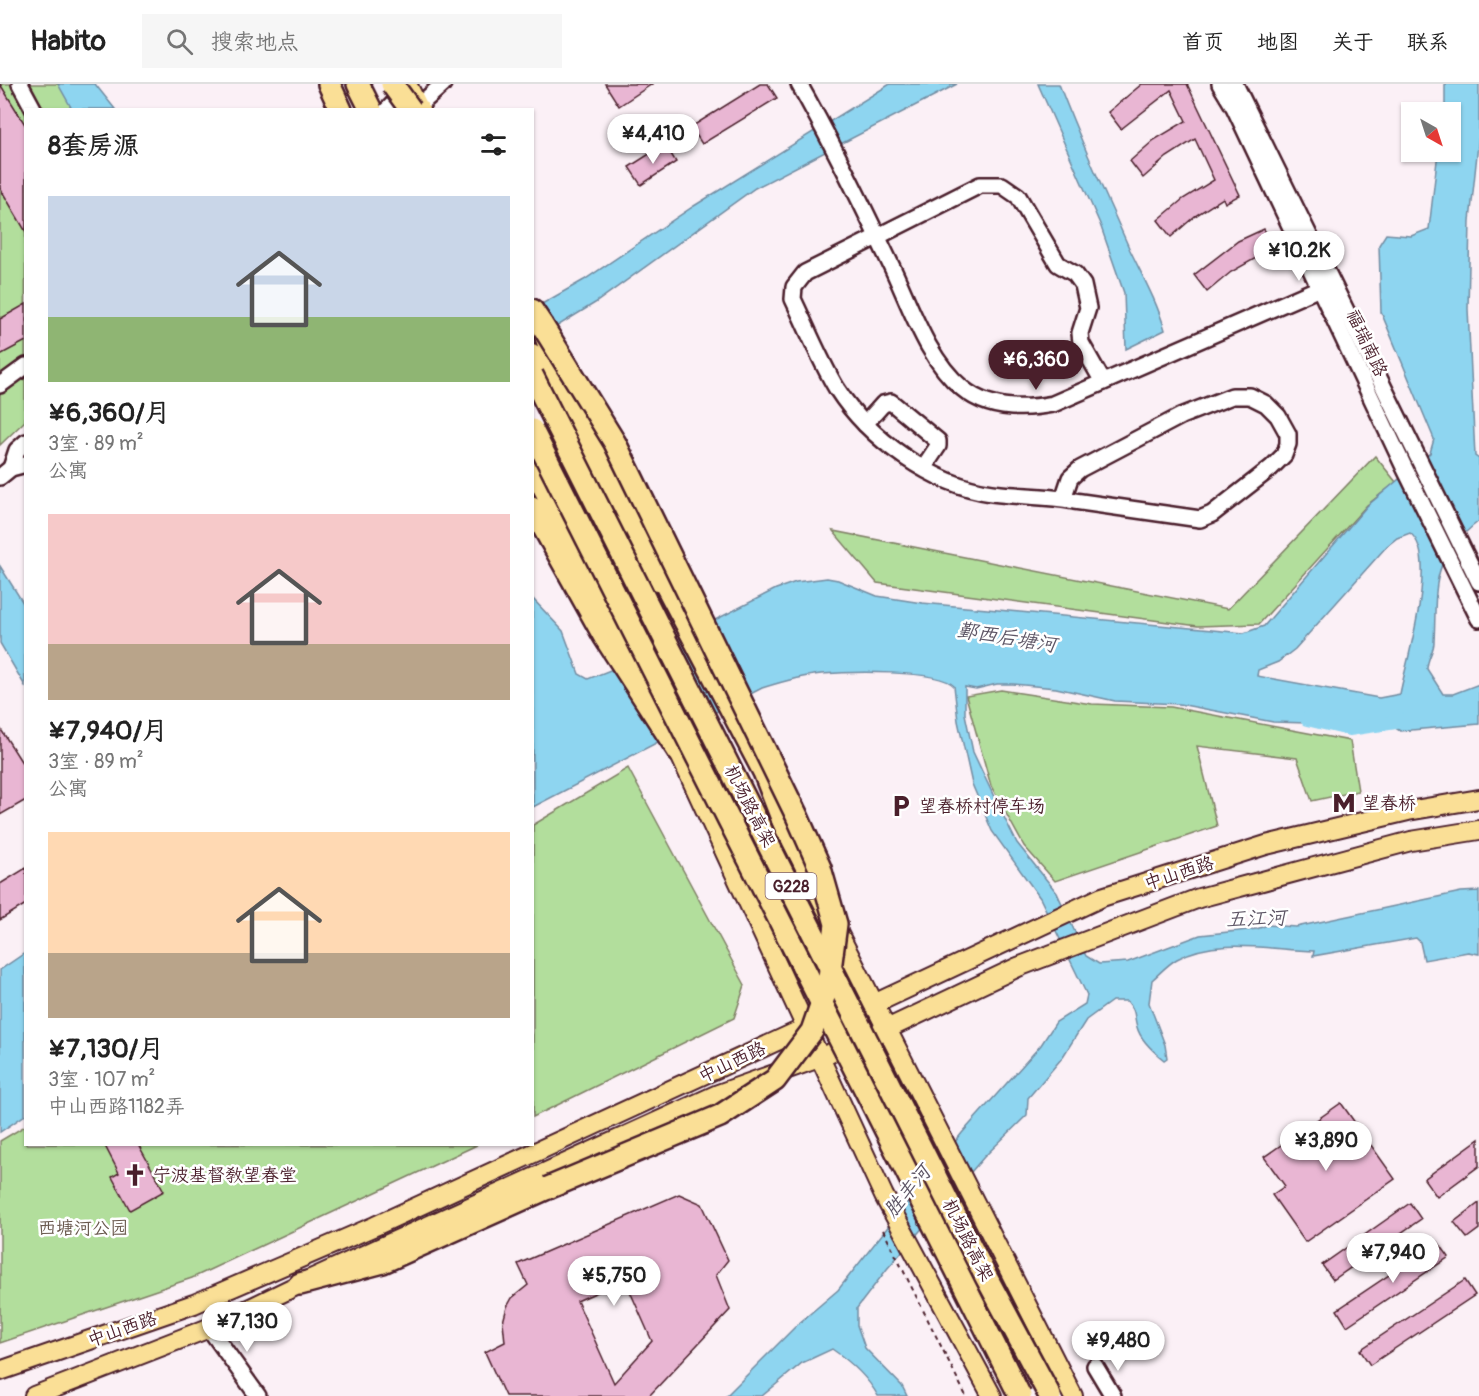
<!DOCTYPE html>
<html lang="zh">
<meta charset="utf-8">
<style>
body{margin:0;font-family:Pangolin,"LXGW WenKai TC",sans-serif;background:#f6f6f6;color:#222;height:100vh;display:flex;flex-direction:column;font-size:22px;white-space:nowrap}
*{box-sizing:border-box;margin:0}
p{font-size:20px;color:#767676}
.icon{flex:none;width:33px;height:33px;fill:none;stroke:currentColor;stroke-width:2;stroke-linecap:round;stroke-linejoin:round}
.map{position:relative;flex:1;overflow:hidden}
.sheet{position:absolute;left:24px;top:24px;width:510px;height:1038px;display:flex;flex-direction:column;background:#fff;border-radius:0px;box-shadow:0 2px 4px #0004}
.sheet>*{flex:none}
.needle{width:39px;rotate:141deg}
.tools{position:absolute;left:1401px;top:18px;display:grid;gap:12px}
.tools a{display:grid;place-items:center;width:60px;height:60px;border-radius:0px;background:#fff;box-shadow:0 2px 4px #0004;font-size:30px}
.price{position:absolute;translate:-50% -51px;padding:0 14px;border-radius:21px;background:#fff;color:#222;font-size:20px;line-height:39px;filter:drop-shadow(0 2px 3px #0008)}
.price::after{content:'';position:absolute;left:50%;top:36px;width:18px;height:14px;margin-left:-9px;background:inherit;clip-path:polygon(0 0,100% 0,50% 100%)}
.price.on{background:#4a1f2b;color:#fff}
ul{padding:0;list-style:none}
li{display:grid;align-content:center;gap:12px;height:318px;padding:0 24px}
li span{display:grid;place-items:center;height:186px;border-radius:0px;color:#555}
li>.icon{margin-inline-start:auto}
span .icon{width:108px;height:108px;fill:#fffc;stroke-width:1}
li b{font-size:26px}
h2{display:flex;justify-content:space-between;align-items:center;height:72px;padding:0 24px;font-size:26px}
header{display:flex;align-items:center;gap:36px;box-sizing:border-box;height:84px;padding:0 30px;background:#fff;border-bottom:2px solid #e0e0e0}
header strong{font-size:28px}
nav{display:flex;gap:33px;margin-inline-start:auto;font-size:21px}
.search{width:420px;height:54px;background:#f6f6f6;display:flex;align-items:center;gap:15px;box-sizing:border-box;padding:0 21px;border-radius:0px;color:#767676;font-size:22px}
.map>svg:first-child{display:block}
.green{fill:#b2de9c;stroke:#7e7e64;stroke-width:1.5}
.water{fill:#8ed5f0;stroke:#738ca1;stroke-width:1.5;fill-rule:evenodd}
.lines{fill:none;stroke-linecap:round;stroke-linejoin:round}
.canal{stroke:#8ed5f0;stroke-width:14}
.building{fill:#e9b6d3;stroke:#4a1f2b;stroke-width:1.5;fill-rule:evenodd}
.minor-casing{stroke:#4a1f2b;stroke-width:20}
.major-casing{stroke:#4a1f2b;stroke-width:22}
.highway-casing{stroke:#4a1f2b;stroke-width:26}
.path{stroke:#4a1f2b;stroke-width:2;stroke-dasharray:4.5 4.5;stroke-linecap:butt}
.minor{stroke:#fff;stroke-width:15}
.major{stroke:#fadf96;stroke-width:18}
.highway{stroke:#fadf96;stroke-width:21}
.highway-bridge-casing{stroke:#4a1f2b;stroke-width:26;stroke-linecap:butt}
.highway-bridge{stroke:#fadf96;stroke-width:21}
.labels{text-anchor:middle;stroke-width:5;stroke-linejoin:round;paint-order:stroke}
.shield{fill:#fff;stroke:#80626b;stroke-width:1.5}
.shield-label{font-size:16px;font-weight:bold;fill:#4a1f2b}
.street-label{font-size:18px;fill:#4a1f2b;stroke:#fff}
.poi-label{font-size:18px;fill:#4a1f2b;stroke:#fff;text-anchor:start}
.park-label{font-size:18px;fill:#69584d;stroke:#fff}
.water-label{font-size:20px;font-style:italic;fill:#5e5666;stroke:#fff}
</style>
<header>
<strong>Habito</strong>
<div class="search"><svg class="icon" aria-label="search" viewBox="0 0 24 24"><circle cx="10" cy="10" r="6"/><path d="M15 15l6 6"/></svg>搜索地点</div>
<nav><a>首页</a><a>地图</a><a>关于</a><a>联系</a></nav>
</header>
<div class="map">
<svg width="1479" height="1312" viewBox="0 0 1479 1312">
<rect width="100%" height="100%" fill="#fbf0f6"/>
<filter id="ink" filterUnits="userSpaceOnUse"><feTurbulence type="fractalNoise" baseFrequency=".0167" numOctaves="2"/><feDisplacementMap in="SourceGraphic" scale="12" xChannelSelector="R" yChannelSelector="G"/><feConvolveMatrix kernelMatrix="1 2 1 2 8 2 1 2 1" color-interpolation-filters="sRGB"/></filter>
<g filter="url(#ink)">
<!-- green -->
<g class="green">
<path d="M0,0H59L73,25L26,26L25,337L0,361Z"/>
<path d="M1375,372L1396,398L1367,421L1259,540L1198,542L877,499L833,447L1228,525Z"/>
<path d="M1001,606L1092,620L1171,623L1350,657L1358,707L1312,717L1297,674L1197,662L1217,742L1055,797L1024,762L991,702L966,612Z"/>
<path d="M628,684L745,901L734,934L533,1033V741Z"/>
<path d="M25,1042L26,1060L477,1061L192,1194L0,1259V1057Z"/>
</g>
<!-- water -->
<g class="water">
<path d="M58,0H95L115,25H72Z"/>
<path d="M890,0H957L755,104L595,219L533,257V225L584,196L694,122Z"/>
<path d="M1038,0H1059C1080,57 1106,111 1130,166C1143,193 1157,218 1165,246L1126,265L1124,209L1100,140Z"/>
<path d="M1445,0H1479V51L1470,137L1468,225L1475,372L1479,375V437C1429,476 1437,500 1434,558C1434,567 1427,575 1427,585L1443,610H1453L1479,600V640L1400,647L1383,636L1342,640L1273,638L1179,620L1115,617L1056,604L1013,600H997L976,605L965,603V630L973,668L996,717L1017,759L1057,809L1086,872L1099,880L1128,878L1200,851L1257,845L1267,841L1296,843L1461,808L1479,807V870L1468,868L1424,876L1420,858L1416,854L1313,872L1314,867C1270,866 1217,853 1177,875C1168,880 1160,889 1152,896L1149,919L1165,961L1167,974L1164,976C1154,968 1140,955 1137,943C1133,929 1137,929 1127,917H1112L1086,936L1062,974L1028,1014L1027,1031L984,1073L887,1185L857,1224V1241L865,1264L902,1302L907,1312H878C867,1292 851,1278 832,1265L802,1279L762,1312H726L798,1240L838,1206L962,1049L1041,961L1056,938L1085,920L1087,911L1040,814L992,747L972,700L958,637L954,602C938,585 847,588 821,590C801,592 781,598 762,604L533,723L532,514L563,547L579,590L588,595L638,575L776,505L796,498L827,494L838,496L877,512L922,519L1244,549L1264,542L1367,422L1430,369L1434,355L1381,228L1379,161L1386,150L1411,152L1429,145L1438,68H1450V28H1445ZM1410,449C1440,472 1406,577 1400,610L1379,614L1257,592L1258,586L1278,578L1295,565L1387,462L1397,454Z"/>
<path d="M0,482L25,522V602L0,559Z"/>
<path d="M25,869V1031L0,1048V886Z"/>
</g>
<g class="lines">
<!-- canal -->
<path class="canal" d="M1307,635L1349,645L1409,636"/>
</g>
<!-- building -->
<g class="building">
<path d="M0,0L26,42V148L0,104Z"/>
<path d="M605,0H652L619,22Z"/>
<path d="M760,0H768L777,14L702,60L691,43Z"/>
<path d="M1142,0H1187L1240,111L1225,119L1223,114L1195,132L1171,153L1158,136L1183,115L1214,96L1195,55L1167,73L1143,94L1130,77L1154,56L1186,37L1171,6L1121,45L1108,28Z"/>
<path d="M665,60L676,78L641,101L629,83Z"/>
<path d="M1264,145L1274,164L1231,188L1207,208L1194,191L1238,157Z"/>
<path d="M26,220V257L0,271V235Z"/>
<path d="M0,644L26,685V716L0,731Z"/>
<path d="M26,784V820L0,836V800Z"/>
<path d="M1341,1019L1395,1095L1305,1158L1272,1111L1285,1102L1264,1073Z"/>
<path d="M1479,1055V1082L1437,1113L1424,1095Z"/>
<path d="M104,1060H138L164,1107L130,1126L112,1093L119,1089Z"/>
<path d="M679,1110L702,1120L728,1176L716,1191L730,1226L649,1312H505L485,1268L505,1258L503,1238L507,1223L512,1214L528,1201L518,1180ZM625,1196L652,1257L614,1299L577,1217Z"/>
<path d="M1410,1119L1421,1135L1333,1196L1322,1181Z"/>
<path d="M1479,1119V1145L1467,1154L1454,1138Z"/>
<path d="M1438,1158L1449,1173L1347,1242L1337,1226Z"/>
<path d="M1465,1196L1475,1211L1370,1281L1360,1266Z"/>
</g>
<g class="lines">
<!-- minor casing -->
<g class="minor-casing">
<g id="minor">
<path d="M20,0L34,26"/>
<path d="M799,0C832,58 861,118 890,179C910,220 926,274 962,304C988,326 1022,326 1053,320L1331,199"/>
<path d="M1220,0L1234,23L1404,383L1479,535"/>
<path d="M1235,0L1479,498"/>
<path d="M387,26L407,6"/>
<path d="M414,26L443,0"/>
<path d="M0,301L26,282"/>
<path d="M865,340L883,320L891,318L938,357V362L924,383"/>
<path d="M11,384L17,366L26,358"/>
<path d="M0,393L11,384L26,380"/>
<path d="M1063,415L1070,394L1080,385L1181,332L1232,312H1250L1266,320L1278,332L1288,350V360L1284,371L1271,384L1212,430L1200,435L1074,417C1046,411 1020,413 992,409C933,401 869,355 837,305C820,277 807,244 793,215L794,203L805,189L980,101H1002L1018,112L1058,180L1075,190L1083,201L1088,224L1080,249L1081,259L1103,298"/>
<path d="M209,1244L258,1312"/>
<path d="M1095,1282L1113,1312"/>
</g>
</g>
<!-- major casing -->
<g class="major-casing">
<g id="major">
<path d="M407,0L420,26"/>
<path d="M532,269L551,307"/>
<path d="M571,345L653,497"/>
<path d="M532,384L644,599"/>
<path d="M673,656L884,1112L992,1312"/>
<path d="M781,736L1073,1312"/>
<path d="M0,1287L194,1220L375,1142L805,944L874,920L1102,813L1266,761L1408,727L1479,715"/>
<path d="M34,1312L209,1244L300,1200L718,1010L819,974L887,945L1018,883L1199,814L1411,757L1479,746"/>
</g>
</g>
<!-- highway casing -->
<g class="highway-casing">
<g id="highway">
<path d="M329,0L341,26"/>
<path d="M358,0L371,26"/>
<path d="M532,226L542,241L564,307L764,688L787,747"/>
<path d="M532,423L604,552L679,668"/>
<path d="M300,1200L383,1178L548,1104"/>
</g>
</g>
<!-- path -->
<path class="path" d="M883,1146L966,1312"/>
<!-- minor -->
<use href="#minor" class="minor"/>
<!-- major -->
<use href="#major" class="major"/>
<!-- highway -->
<use href="#highway" class="highway"/>
<!-- highway-bridge casing -->
<g class="highway-bridge-casing">
<g id="highway-bridge">
<path d="M392,0L411,26"/>
<path d="M542,241L615,359L797,732L820,784L836,840L828,901L812,947L775,996L720,1032L548,1104"/>
<path d="M532,291L984,1189L1050,1312"/>
<path d="M532,346L1020,1312"/>
</g>
</g>
<!-- highway-bridge -->
<use href="#highway-bridge" class="highway-bridge"/>
</g>
</g>
<!-- icons -->
<defs>
<g id="metro-bare" transform="scale(1.8)"><path d="M-5.5 5V-5H-3L0 0L3-5H5.5V5H3V-.5L0 4L-3-.5V5Z" fill="#4a1f2b" stroke="#fff" stroke-width="2.5" paint-order="stroke"/></g>
<g id="parking-bare" transform="scale(1.8)"><path d="M-3.5-5.5H1a3.5 3.5 0 0 1 0 7H-1V5.5H-3.5ZM-1-3.4V-.6H.8a1.4 1.4 0 0 0 0-2.8Z" fill="#4a1f2b" stroke="#fff" stroke-width="2.5" paint-order="stroke"/></g>
<g id="church-bare" transform="scale(1.8)"><path d="M-1.2-6h2.4v3.5h3.3v2.4h-3.3V6h-2.4V-.1h-3.3v-2.4h3.3Z" fill="#4a1f2b" stroke="#fff" stroke-width="2.5" paint-order="stroke"/></g>
</defs>
<g fill-rule="evenodd">
<use href="#metro-bare" x="1344" y="719"/>
<use href="#parking-bare" x="901" y="722"/>
<use href="#church-bare" x="135" y="1091"/>
</g>
<g class="labels">
<!-- shield labels -->
<rect class="shield" x="765.5" y="789" width="51" height="26" rx="4.5"/>
<g class="shield-label">
<text x="791" y="808">G228</text>
</g>
<!-- street labels -->
<g class="street-label">
<text transform="translate(1367 259) rotate(65)" y="6">福瑞南路</text>
<text transform="translate(750 722) rotate(63)" y="6">机场路高架</text>
<text transform="translate(1179 789) rotate(-18)" y="6">中山西路</text>
<text transform="translate(732 978) rotate(-25)" y="6">中山西路</text>
<text transform="translate(968 1156) rotate(63)" y="6">机场路高架</text>
<text transform="translate(122 1245) rotate(-19)" y="6">中山西路</text>
</g>
<!-- poi labels -->
<g class="poi-label">
<text x="1362" y="725">望春桥</text>
<text x="919" y="728">望春桥村停车场</text>
<text x="153" y="1097">宁波基督教望春堂</text>
</g>
<!-- park labels -->
<g class="park-label">
<text x="83" y="1150">西塘河公园</text>
</g>
<!-- water labels -->
<g class="water-label">
<text transform="translate(1007 553) rotate(9)" y="7">鄞西后塘河</text>
<text transform="translate(1256 834) rotate(-2)" y="7">五江河</text>
<text transform="translate(907 1107) rotate(-50)" y="7">胜丰河</text>
</g>
</g>
</svg>
<div class="tools">
<a><svg class="needle" viewBox="-14 -14 28 28"><path d="M0-13l5 13h-10z" fill="#e53935"/><path d="M0 13l5-13h-10z" fill="#767676"/></svg></a>
</div>
<b class="price" style="left:653px;top:81px">¥4,410</b>
<b class="price" style="left:1299px;top:198px">¥10.2K</b>
<b class="price on" style="left:1036px;top:307px">¥6,360</b>
<b class="price" style="left:1326px;top:1088px">¥3,890</b>
<b class="price" style="left:1393px;top:1200px">¥7,940</b>
<b class="price" style="left:614px;top:1223px">¥5,750</b>
<b class="price" style="left:247px;top:1269px">¥7,130</b>
<b class="price" style="left:1118px;top:1288px">¥9,480</b>
<section class="sheet">
<h2>8套房源<svg class="icon" aria-label="filters" viewBox="0 0 24 24"><path d="M4 7h16M4 17h16"/><circle cx="9" cy="7" r="2"/><circle cx="15" cy="17" r="2"/></svg></h2>
<ul>
<li><span style="background:linear-gradient(#c9d6e8 65%,#8fb573 0)"><svg class="icon" aria-label="home" viewBox="0 0 24 24"><path d="M3 11l9-7 9 7M6 9v11h12V9"/></svg></span><div><b>¥6,360/月</b><p>3室 · 89 m²</p><p>公寓</p></div></li>
<li><span style="background:linear-gradient(#f6c9c9 70%,#b9a48a 0)"><svg class="icon" aria-label="home" viewBox="0 0 24 24"><path d="M3 11l9-7 9 7M6 9v11h12V9"/></svg></span><div><b>¥7,940/月</b><p>3室 · 89 m²</p><p>公寓</p></div></li>
<li><span style="background:linear-gradient(#ffd9b3 65%,#b9a48a 0)"><svg class="icon" aria-label="home" viewBox="0 0 24 24"><path d="M3 11l9-7 9 7M6 9v11h12V9"/></svg></span><div><b>¥7,130/月</b><p>3室 · 107 m²</p><p>中山西路1182弄</p></div></li>
</ul>
</section>
</div>
